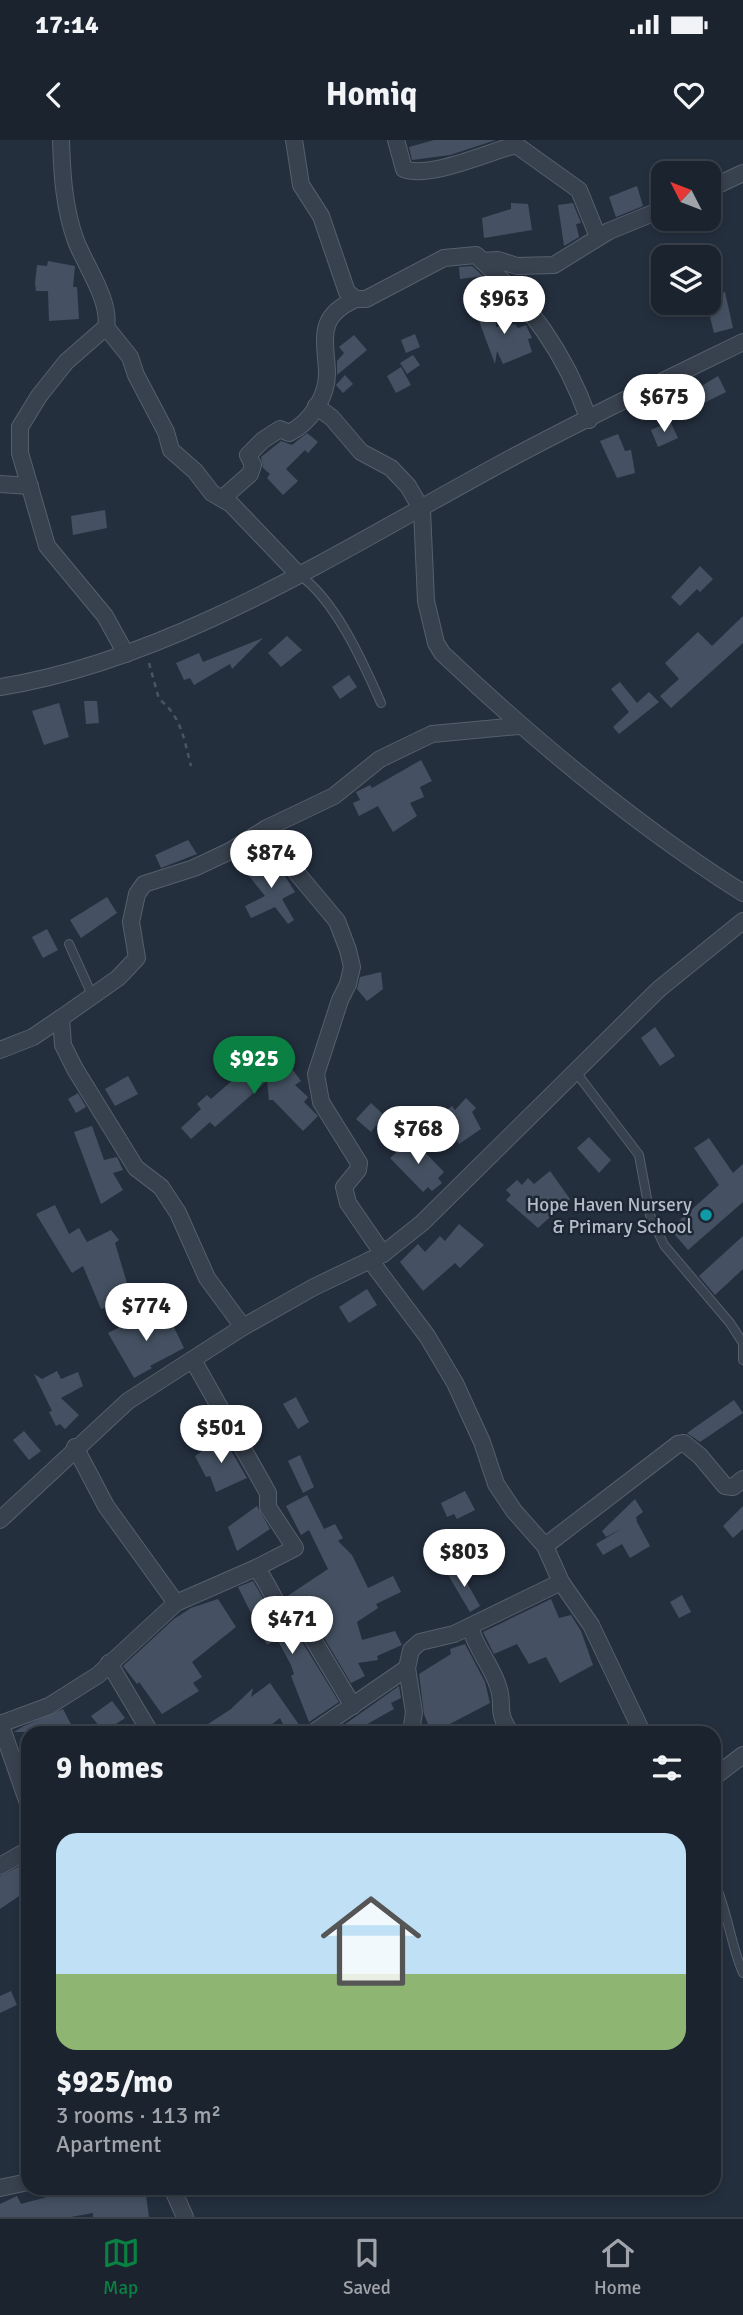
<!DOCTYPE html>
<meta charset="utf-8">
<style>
body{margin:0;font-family:Signika,sans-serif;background:#282f3a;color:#f1f3f6;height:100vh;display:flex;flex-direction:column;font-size:26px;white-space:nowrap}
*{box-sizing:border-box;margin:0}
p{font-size:23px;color:#a0a4aa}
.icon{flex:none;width:38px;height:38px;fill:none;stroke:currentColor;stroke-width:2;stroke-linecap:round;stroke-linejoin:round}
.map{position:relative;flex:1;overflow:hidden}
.side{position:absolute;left:21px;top:1586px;width:700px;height:469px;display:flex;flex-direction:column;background:#1b232e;border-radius:21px;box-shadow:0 4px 10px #0003,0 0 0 2px #39404a}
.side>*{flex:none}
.needle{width:46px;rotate:312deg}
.tools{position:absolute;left:651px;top:21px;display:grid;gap:14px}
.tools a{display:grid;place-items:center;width:70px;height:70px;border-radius:14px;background:#1b232e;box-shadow:0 4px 10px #0003,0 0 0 2px #39404a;font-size:35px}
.price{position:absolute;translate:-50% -60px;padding:0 16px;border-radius:24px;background:#fff;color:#222;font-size:23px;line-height:46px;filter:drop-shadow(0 2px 4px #0008)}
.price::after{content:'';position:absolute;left:50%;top:42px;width:21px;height:16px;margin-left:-10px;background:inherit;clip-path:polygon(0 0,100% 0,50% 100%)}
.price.selected{background:#0b8043;color:#fff}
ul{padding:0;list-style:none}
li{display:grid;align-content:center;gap:14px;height:371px;padding:0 35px}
li span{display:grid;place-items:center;height:217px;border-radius:21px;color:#555}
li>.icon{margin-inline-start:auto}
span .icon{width:126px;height:126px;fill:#fffc;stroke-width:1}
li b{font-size:30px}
h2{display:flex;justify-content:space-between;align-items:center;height:84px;padding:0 35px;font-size:30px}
.status{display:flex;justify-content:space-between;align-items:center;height:49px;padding:0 35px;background:#1b232e;direction:ltr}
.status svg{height:19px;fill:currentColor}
header{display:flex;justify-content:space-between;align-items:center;height:91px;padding:0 35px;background:#1b232e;font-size:32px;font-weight:700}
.tabs{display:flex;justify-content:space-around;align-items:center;height:98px;border-top:2px solid #39404a;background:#1b232e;font-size:19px;color:#a0a4aa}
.tabs a{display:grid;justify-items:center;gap:4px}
.tabs .selected{color:#0b8043}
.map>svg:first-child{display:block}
.building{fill:#455162}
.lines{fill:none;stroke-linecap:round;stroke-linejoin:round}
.lane-casing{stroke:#565f6c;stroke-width:10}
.street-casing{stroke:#565f6c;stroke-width:18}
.path{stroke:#44595c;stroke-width:2.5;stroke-dasharray:5 5;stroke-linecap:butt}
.lane{stroke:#38414e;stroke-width:8}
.street{stroke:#38414e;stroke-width:16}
.culture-dot{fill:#0f9aa8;stroke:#1d2633;stroke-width:2.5}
.labels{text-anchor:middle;stroke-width:5;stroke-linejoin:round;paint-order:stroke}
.poi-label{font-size:19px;fill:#b4bcc9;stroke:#1d2633;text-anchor:end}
</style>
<div class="status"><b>17:14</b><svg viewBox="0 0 49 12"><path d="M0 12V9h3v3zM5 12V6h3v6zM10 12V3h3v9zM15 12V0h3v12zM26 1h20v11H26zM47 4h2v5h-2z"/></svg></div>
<header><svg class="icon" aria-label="back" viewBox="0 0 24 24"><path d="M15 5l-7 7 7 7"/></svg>Homiq<svg class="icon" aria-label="heart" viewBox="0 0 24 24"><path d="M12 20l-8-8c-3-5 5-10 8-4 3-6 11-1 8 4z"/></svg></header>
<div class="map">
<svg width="743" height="2077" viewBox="0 0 743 2077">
<rect width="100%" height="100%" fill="#242f3e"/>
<!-- building -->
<g class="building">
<path d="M434,0H496L450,15L412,20L409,7Z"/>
<path d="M637,46L643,66L616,77L609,57Z"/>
<path d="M511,63L528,64L532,90L484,98L482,78L511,69Z"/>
<path d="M573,63L581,83L576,84L579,97L564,106L558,65Z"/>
<path d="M48,121L75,126L73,147H77L79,179L49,181L48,151H36L35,143L37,125L47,126Z"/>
<path d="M472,126L483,136L460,139L459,127Z"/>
<path d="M725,152L733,188L714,193L709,173L714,172L710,156Z"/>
<path d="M496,161V187L515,184L518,188L526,185L532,198L528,199L532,212L503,224L497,211L495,224L476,173H484L483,162Z"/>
<path d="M415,194L420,207L406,213L401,200Z"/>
<path d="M354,195L367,210L337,235V221L344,213L339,207Z"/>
<path d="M413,215L420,225L407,234L400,223Z"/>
<path d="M401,227L411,245L396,253L387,236Z"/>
<path d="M345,235L353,244L343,253L336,245Z"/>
<path d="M718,236L726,252L692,269L685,256Z"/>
<path d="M670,281L678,298L658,307L651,290Z"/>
<path d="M307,293L318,302L308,313L305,310L286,329L298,341L283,355L267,338L270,334L263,328L261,317L281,301L292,305Z"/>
<path d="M618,294L625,311L631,310L635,333L617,338L600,301Z"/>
<path d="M105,370L107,388L73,395L71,376Z"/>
<path d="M700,426L713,439L700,452L697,449L680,466L671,457Z"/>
<path d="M743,476V503L671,568L660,556L679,539L665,523L698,492L712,506Z"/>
<path d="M287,496L302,510L281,527L268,513Z"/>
<path d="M263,498L232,529L230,524L194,545L190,538L184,540L176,523L199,513L203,522Z"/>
<path d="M349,535L357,547L340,559L332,547Z"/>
<path d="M620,542L637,563L649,552L659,562L619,594L613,587L629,572L611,549Z"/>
<path d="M84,561H97L99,583L86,584Z"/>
<path d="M59,563L69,597L44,605L32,571Z"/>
<path d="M421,620L432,641L420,647L424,657L410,663L417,676L393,692L378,666L359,676L353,663L360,660L356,652L370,645L372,648Z"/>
<path d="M188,700L197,714L161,728L155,715Z"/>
<path d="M273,717L295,752L282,759L294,780L288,784L275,767L251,778L245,766L265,756L249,736L260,724Z"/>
<path d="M107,757L117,773L81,798L70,780Z"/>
<path d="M47,789L58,810L43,818L32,797Z"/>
<path d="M381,832L383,849L367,861L357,849L360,837Z"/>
<path d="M655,887L675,916L660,926L641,898Z"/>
<path d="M252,909L274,931L287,922L301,941L295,945L308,957L304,962L318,976L303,991L273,960H269L267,941L215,987L210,982L191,999L181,988L201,969L197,964L207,955L211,959L250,925L243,918Z"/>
<path d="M128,936L138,954L115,966L105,949Z"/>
<path d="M78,953L86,967L76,973L68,959Z"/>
<path d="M466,958L476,968L472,972L481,989L459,1004L439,976L452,966L455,970Z"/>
<path d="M371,963L384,975L371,992L356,979Z"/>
<path d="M92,986L104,1020L117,1017L123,1030L113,1033L123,1050L101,1064L74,992Z"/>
<path d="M589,997L611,1020L599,1033L577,1008Z"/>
<path d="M709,998L733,1033L743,1024V1062L688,1110L670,1089L719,1045L694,1008Z"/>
<path d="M412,999L444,1032L438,1038L442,1043L432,1051L428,1047L423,1052L390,1018Z"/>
<path d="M550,1031L570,1059L538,1088L506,1060L511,1055L506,1050L517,1040L522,1045L528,1038L534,1044Z"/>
<path d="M55,1065L69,1094L79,1088L87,1102L111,1090L119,1100L115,1103L132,1160L101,1169L83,1126L72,1133L36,1074Z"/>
<path d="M459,1084L484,1105L460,1128L455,1123L423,1151L400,1122L418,1104L425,1112L440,1096L445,1101Z"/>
<path d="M743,1096V1129L715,1155L699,1136Z"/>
<path d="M367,1149L377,1165L349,1183L339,1167Z"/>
<path d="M168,1175L184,1208L150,1226L152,1228L134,1238L108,1193L138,1178L144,1177L145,1180Z"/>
<path d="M57,1231L61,1239L78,1232L83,1246L61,1258L79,1275L65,1289L60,1284L56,1286L49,1272L52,1271L34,1234L42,1239Z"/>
<path d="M296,1257L309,1282L298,1289L283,1264Z"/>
<path d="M734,1260L743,1273L700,1302L687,1293Z"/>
<path d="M24,1291L41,1311L29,1320L13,1300Z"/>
<path d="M223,1297L247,1338L216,1352L210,1336L206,1337L195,1316Z"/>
<path d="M300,1315L314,1347L303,1353L288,1321Z"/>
<path d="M465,1351L475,1370L457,1379L454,1374L447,1377L441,1363Z"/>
<path d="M307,1355L324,1389L335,1384L343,1398L338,1401L352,1415L368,1448L393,1436L401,1452L376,1464L378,1468L357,1482L362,1500L395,1491L402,1505L377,1516L378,1520L358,1523L365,1536L351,1543L317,1486L298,1474L286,1457L328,1429L309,1390L301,1395L286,1366Z"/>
<path d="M635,1359L643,1372L636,1377L637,1382L650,1406L630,1418L622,1404L603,1415L596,1404L623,1388L606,1397L602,1391Z"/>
<path d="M257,1366L270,1389L237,1411L228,1387Z"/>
<path d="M743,1366V1389L733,1398L723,1386Z"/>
<path d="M458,1427L480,1466L470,1472L447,1433Z"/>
<path d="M253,1441L276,1481L284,1490L301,1500L339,1562L309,1582L291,1536L294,1534L291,1525L277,1499L267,1505L238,1447Z"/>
<path d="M682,1455L691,1472L679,1478L670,1462Z"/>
<path d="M218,1459L236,1487L192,1522L202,1537L193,1543L199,1551L162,1574L139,1542L137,1544L123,1526L174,1479L191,1468Z"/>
<path d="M551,1459L559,1478L571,1475L581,1491L593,1525L560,1543L546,1517L529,1524L517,1504L494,1514L483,1492Z"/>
<path d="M465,1504L485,1542L490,1563L444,1587L446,1592H431L424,1574L419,1534L451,1514L450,1509Z"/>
<path d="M270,1543L304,1592H287L280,1578L262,1592H196L231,1569L253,1548L251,1557Z"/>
<path d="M399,1546L401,1558L391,1563L394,1569L353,1592H334Z"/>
<path d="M112,1561L125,1578L104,1592L91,1576Z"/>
<path d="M63,1569L75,1592H14L24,1586Z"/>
<path d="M28,1722V1731L24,1734L28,1740V1750L0,1769V1736Z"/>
<path d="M11,1851L17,1865L0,1873V1856Z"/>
<path d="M128,2048H145L149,2077H93V2073L71,2077H0V2064L17,2056L21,2064L69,2051L70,2054Z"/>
</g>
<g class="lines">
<!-- lane casing -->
<g class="lane-casing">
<g id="lane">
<path d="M298,434C335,459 363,522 381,563"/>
<path d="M69,804L93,857"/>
<path d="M575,931L639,1015L650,1075L664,1105L730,1183L743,1203V1220"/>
<path d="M714,1742C728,1771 730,1803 743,1833"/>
</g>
</g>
<!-- street casing -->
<g class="street-casing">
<g id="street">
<path d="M61,0C62,34 64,69 76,101C85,125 111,161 106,187L66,222L39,256L20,287V313L47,406L105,476L126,514"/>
<path d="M294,0L301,45L321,76L347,152L356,159H366L444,118L476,115C529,163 565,212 589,280"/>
<path d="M396,0L404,29C430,39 488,12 516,5L579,50L598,97"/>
<path d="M709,49L743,33"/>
<path d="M482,121L498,120L517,126L554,125L609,91L663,69"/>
<path d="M106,187L130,217L136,235L166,292L171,310L195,331L212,353L231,364L298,434"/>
<path d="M316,266L332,278L361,312L391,328L408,346L422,370L426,461L436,503L442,513C536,602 634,684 743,753"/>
<path d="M0,344L30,346"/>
<path d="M224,357L250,334L253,325L248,315L263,300L280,289L289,293C310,283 328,256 327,231C325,197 317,176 356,159"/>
<path d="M0,547C179,519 357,400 515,316C590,276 667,239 743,202"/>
<path d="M267,688L296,732L337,781L348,810L352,827L348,844L340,860L316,934L321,962L359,1023L358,1030L344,1047L348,1063L383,1114"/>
<path d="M0,910L33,897L61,878"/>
<path d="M370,1120L427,1196L455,1243L482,1302L496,1344L514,1371L545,1406L561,1442L591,1485L642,1592"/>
<path d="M243,1187L207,1138L178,1073L161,1047L136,1028L75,929L63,905L61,878L118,838L137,818L131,782L137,754L144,744L194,728L230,711L267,688L334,656L380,619L432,594L519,586"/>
<path d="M193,1220L268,1353V1367L295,1408L256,1428"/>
<path d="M75,1307L106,1366L176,1463"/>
<path d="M0,1380L128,1261L243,1187L314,1147L383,1114L422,1083L659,849L743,781"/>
<path d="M545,1406L678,1304L684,1303L700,1316L725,1346L733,1347L743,1339"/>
<path d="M470,1487C476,1509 491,1524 498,1546C505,1565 495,1570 510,1592"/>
<path d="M109,1523L150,1592"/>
<path d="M407,1528L414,1572L411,1592"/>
<path d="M0,1583L28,1663"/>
<path d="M0,1584L49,1566L98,1535L176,1463L256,1428C273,1447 280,1486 308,1491L353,1566"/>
<path d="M314,1592L407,1528L411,1510L420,1502L454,1494L561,1442"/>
<path d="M714,1637L743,1615"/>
<path d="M0,1726L28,1710"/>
<path d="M0,2048L28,2042"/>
<path d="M172,2048L185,2077"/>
</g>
</g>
<!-- path -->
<path class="path" d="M149,523L159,559C181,576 184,599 191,626"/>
<!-- lane -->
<use href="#lane" class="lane"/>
<!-- street -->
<use href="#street" class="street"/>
</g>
<!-- markers -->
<circle class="culture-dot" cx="706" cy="1075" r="7"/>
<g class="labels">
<!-- poi labels -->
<g class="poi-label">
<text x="692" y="1071">Hope Haven Nursery<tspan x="692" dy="22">&amp; Primary School</tspan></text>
</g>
</g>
</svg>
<div class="tools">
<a><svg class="needle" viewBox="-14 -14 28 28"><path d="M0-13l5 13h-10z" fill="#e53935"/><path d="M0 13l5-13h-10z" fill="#a0a4aa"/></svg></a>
<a><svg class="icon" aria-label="layers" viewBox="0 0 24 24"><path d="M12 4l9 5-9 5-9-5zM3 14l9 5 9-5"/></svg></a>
</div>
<b class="price" style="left:504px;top:196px">$963</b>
<b class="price" style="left:664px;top:294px">$675</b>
<b class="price" style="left:271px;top:750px">$874</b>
<b class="price selected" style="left:254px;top:956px">$925</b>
<b class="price" style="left:418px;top:1026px">$768</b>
<b class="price" style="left:146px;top:1203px">$774</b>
<b class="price" style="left:221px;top:1325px">$501</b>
<b class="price" style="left:464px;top:1449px">$803</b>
<b class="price" style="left:292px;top:1516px">$471</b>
<section class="side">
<h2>9 homes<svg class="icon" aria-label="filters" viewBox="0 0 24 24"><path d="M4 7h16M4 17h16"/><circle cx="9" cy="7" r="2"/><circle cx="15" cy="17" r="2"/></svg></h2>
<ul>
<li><span style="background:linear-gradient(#bfe0f5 65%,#8fb573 0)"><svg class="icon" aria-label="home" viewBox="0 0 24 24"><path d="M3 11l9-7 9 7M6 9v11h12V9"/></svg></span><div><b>$925/mo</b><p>3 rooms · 113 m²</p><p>Apartment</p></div></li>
</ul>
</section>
</div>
<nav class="tabs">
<a class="selected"><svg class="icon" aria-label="map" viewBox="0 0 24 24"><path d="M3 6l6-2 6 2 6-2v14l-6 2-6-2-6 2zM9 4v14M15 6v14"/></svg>Map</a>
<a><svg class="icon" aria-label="saved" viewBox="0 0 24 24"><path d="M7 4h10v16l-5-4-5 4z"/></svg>Saved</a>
<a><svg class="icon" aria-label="home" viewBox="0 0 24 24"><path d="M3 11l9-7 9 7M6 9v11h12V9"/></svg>Home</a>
</nav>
